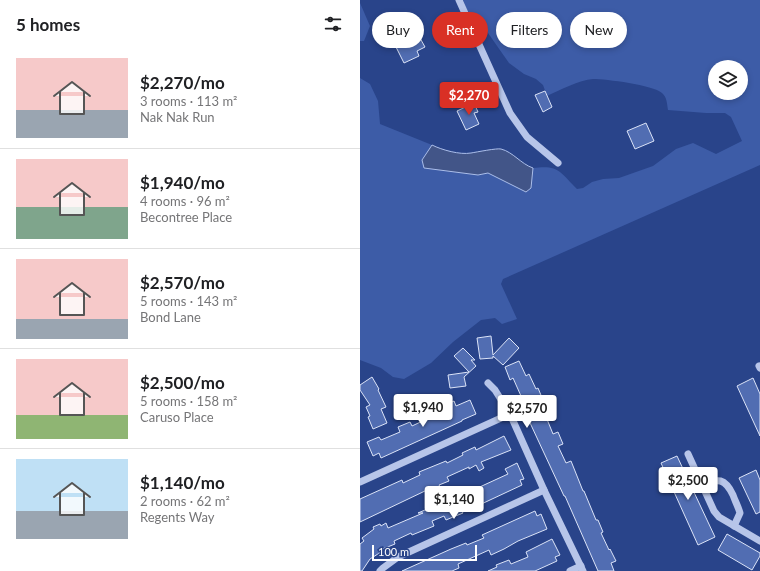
<!DOCTYPE html>
<meta charset="utf-8">
<style>
body{margin:0;font-family:Lato,sans-serif;background:#f6f6f6;color:#202124;height:100vh;display:flex;flex-direction:column;font-size:15px;white-space:nowrap}
*{box-sizing:border-box;margin:0}
p{font-size:13px;color:#757577}
.icon{flex:none;width:22px;height:22px;fill:none;stroke:currentColor;stroke-width:2;stroke-linecap:round;stroke-linejoin:round}
.map{position:relative;flex:1;overflow:hidden}
.side{display:flex;flex-direction:column;background:#fff;width:360px}
.side>*{flex:none}
.top-card{position:absolute;left:12px;top:12px;width:328px;height:36px;display:flex;gap:8px}
.tools{position:absolute;left:348px;top:60px;display:grid;gap:8px}
.tools a{display:grid;place-items:center;width:40px;height:40px;border-radius:50%;background:#fff;box-shadow:0 2px 6px #0003;font-size:20px}
.scale{position:absolute;left:12px;bottom:10px;width:105px;box-sizing:border-box;padding-left:4px;border:2px solid #fff;border-top:0;font-size:11px;line-height:14px;white-space:nowrap;color:#fff;-webkit-text-stroke:3px #29448a;paint-order:stroke}
.price{position:absolute;translate:-50% -34px;padding:0 9px;border-radius:4px;background:#fff;color:#222;font-size:13px;line-height:26px;filter:drop-shadow(0 1px 2px #0008)}
.price::after{content:'';position:absolute;left:50%;top:24px;width:12px;height:9px;margin-left:-6px;background:inherit;clip-path:polygon(0 0,100% 0,50% 100%)}
.price.on{background:#d93025;color:#fff}
ul{padding:0;list-style:none}
li{display:flex;align-items:center;gap:12px;height:100px;padding:0 16px}
li+li{border-top:1px solid #e0e0e0}
li span{display:grid;place-items:center;flex:none;width:112px;height:80px;border-radius:0px;color:#555}
li>.icon{margin-inline-start:auto}
span .icon{width:48px;height:48px;fill:#fffc;stroke-width:1}
li b{font-size:17px}
h2{display:flex;justify-content:space-between;align-items:center;height:48px;padding:0 16px;font-size:17px}
.tag{padding:0 14px;border-radius:18px;background:#fff;box-shadow:0 2px 6px #0003;font-size:14px;line-height:36px}
.tag.on{background:#d93025;color:#fff}
main{display:flex;flex:1;min-height:0}
.map>svg:first-child{display:block}
.green{fill:#3d5ca7;fill-rule:evenodd}
.water{fill:#425588;stroke:#abbeea}
.building{fill:#516db2;stroke:#dbe3f7}
.lines{fill:none;stroke-linecap:round;stroke-linejoin:round}
.minor{stroke:#b7c5e9;stroke-width:7}
</style>
<main>
<section class="side">
<h2>5 homes<svg class="icon" aria-label="filters" viewBox="0 0 24 24"><path d="M4 7h16M4 17h16"/><circle cx="9" cy="7" r="2"/><circle cx="15" cy="17" r="2"/></svg></h2>
<ul>
<li><span style="background:linear-gradient(#f6c9c9 65%,#9aa5b1 0)"><svg class="icon" aria-label="home" viewBox="0 0 24 24"><path d="M3 11l9-7 9 7M6 9v11h12V9"/></svg></span><div><b>$2,270/mo</b><p>3 rooms · 113 m²</p><p>Nak Nak Run</p></div></li>
<li><span style="background:linear-gradient(#f6c9c9 60%,#7fa58c 0)"><svg class="icon" aria-label="home" viewBox="0 0 24 24"><path d="M3 11l9-7 9 7M6 9v11h12V9"/></svg></span><div><b>$1,940/mo</b><p>4 rooms · 96 m²</p><p>Becontree Place</p></div></li>
<li><span style="background:linear-gradient(#f6c9c9 75%,#9aa5b1 0)"><svg class="icon" aria-label="home" viewBox="0 0 24 24"><path d="M3 11l9-7 9 7M6 9v11h12V9"/></svg></span><div><b>$2,570/mo</b><p>5 rooms · 143 m²</p><p>Bond Lane</p></div></li>
<li><span style="background:linear-gradient(#f6c9c9 70%,#8fb573 0)"><svg class="icon" aria-label="home" viewBox="0 0 24 24"><path d="M3 11l9-7 9 7M6 9v11h12V9"/></svg></span><div><b>$2,500/mo</b><p>5 rooms · 158 m²</p><p>Caruso Place</p></div></li>
<li><span style="background:linear-gradient(#bfe0f5 65%,#9aa5b1 0)"><svg class="icon" aria-label="home" viewBox="0 0 24 24"><path d="M3 11l9-7 9 7M6 9v11h12V9"/></svg></span><div><b>$1,140/mo</b><p>2 rooms · 62 m²</p><p>Regents Way</p></div></li>
</ul>
</section>
<div class="map">
<svg width="400" height="571" viewBox="0 0 400 571">
<rect width="100%" height="100%" fill="#29448a"/>
<!-- green -->
<g class="green">
<path d="M103,0H400V165L143,279L141,284L157,319L142,324L135,318L121,320L93,342L71,363L44,379L33,377L21,368L0,360V78L10,84L18,101L20,124L72,145L62,160L75,169L118,175L128,173L166,192L171,188L173,168C199,165 199,171 217,189L223,188L232,182L243,179L259,178L293,166L316,149L333,143L356,154L382,141L371,117L365,113H346L308,110C307,104 307,97 302,93C293,85 246,79 233,79C219,80 200,90 187,96L183,85L176,79L164,74L149,63L128,33L123,24L114,18L107,10ZM355,67H381V93H355Z"/>
<path d="M0,3L10,26L4,41H0Z"/>
</g>
<!-- water -->
<path class="water" d="M72,145C82,150 100,155 111,153C117,152 137,148 141,149C153,152 161,164 173,168L171,188L166,192L128,173L118,175L64,168L62,160Z"/>
<!-- building -->
<g class="building">
<path d="M56,31L65,47L57,51L59,56L44,63L34,43Z"/>
<path d="M185,91L192,107L183,112L175,95Z"/>
<path d="M114,103L118,112L114,113L119,124L106,130L97,111Z"/>
<path d="M286,123L294,141L275,149L267,131Z"/>
<path d="M131,336L133,355L149,338L159,348L143,365L133,356V358L120,359L117,338Z"/>
<path d="M103,348L115,360H111L116,366L104,377L106,386L90,388L88,375L109,372L94,356Z"/>
<path d="M159,361L166,376L169,374L176,389L178,388L183,400L180,402L193,434L198,432L203,444L198,446L206,463L211,461L223,491H224L236,520H238L243,532L241,533L249,550L250,549L256,561L251,563L254,571H238L205,496H204L158,397L161,396L153,378L150,380L145,367Z"/>
<path d="M12,377L19,389L18,390L26,407L21,409L27,423L13,429L8,417L10,416L6,407L10,405L0,390V385Z"/>
<path d="M393,378L400,394V436L377,386Z"/>
<path d="M110,400L116,414L102,420V421L21,458L19,453L13,456L7,442L19,437L21,440L40,432L38,427L50,422L52,426L69,418L67,414L94,401L96,406Z"/>
<path d="M144,436L151,450L121,462L124,468L119,471L116,465L109,469V467L87,477L89,481L79,485L80,487L67,492V490L0,522V499L42,480L43,483L60,475L59,472L86,461L87,463L103,455L102,453L115,447L116,450Z"/>
<path d="M317,456L355,537L338,545L301,463Z"/>
<path d="M157,463L164,479L160,480L162,485L115,507L113,502L100,508L103,513L93,517L86,520L84,516L72,521L74,526L52,535L51,533L34,541L35,544L20,550L21,552L10,559L2,571H0V544L4,541L2,538L14,529L13,527L20,524L21,526L26,523L28,528L63,513H58L74,506L73,503L85,498L87,502L148,474L145,469Z"/>
<path d="M396,470L400,480V512L396,514L379,478Z"/>
<path d="M175,511L177,516L181,514L187,529L158,541L144,549L131,555L129,550L98,564L99,568L92,571H42L91,549L106,543L107,545L124,538L122,535Z"/>
<path d="M367,534L400,553V556L392,570L358,550Z"/>
<path d="M192,539L200,555L195,557L197,561L175,571H128L137,567L136,565L149,560L151,564L168,557L166,552Z"/>
</g>
<g class="lines">
<!-- minor -->
<g class="minor">
<path d="M99,0L150,113L167,137L198,163"/>
<path d="M399,366L400,368"/>
<path d="M128,383L135,390L150,414L184,490L223,571"/>
<path d="M328,454L354,511L359,517L400,541"/>
<path d="M0,482L150,414"/>
<path d="M342,485C358,478 365,478 373,495C375,501 378,506 380,513L374,526"/>
<path d="M20,571L23,568L38,557L184,490"/>
<path d="M210,571L221,566"/>
</g>
</g>
</svg>
<div class="tools">
<a><svg class="icon" aria-label="layers" viewBox="0 0 24 24"><path d="M12 4l9 5-9 5-9-5zM3 14l9 5 9-5"/></svg></a>
</div>
<div class="scale">100 m</div>
<b class="price on" style="left:109px;top:116px">$2,270</b>
<b class="price" style="left:63px;top:428px">$1,940</b>
<b class="price" style="left:167px;top:429px">$2,570</b>
<b class="price" style="left:328px;top:501px">$2,500</b>
<b class="price" style="left:94px;top:520px">$1,140</b>
<div class="top-card">
<a class="tag">Buy</a>
<a class="tag on">Rent</a>
<a class="tag">Filters</a>
<a class="tag">New</a>
</div>
</div>
</main>
